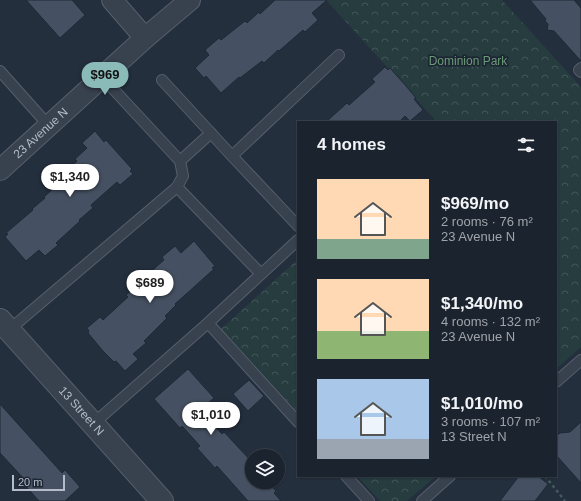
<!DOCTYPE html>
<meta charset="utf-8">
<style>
body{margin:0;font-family:Helvetica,sans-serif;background:#242b36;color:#f1f3f6;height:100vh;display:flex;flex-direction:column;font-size:15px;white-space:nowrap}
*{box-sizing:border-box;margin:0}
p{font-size:13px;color:#a0a4aa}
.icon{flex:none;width:22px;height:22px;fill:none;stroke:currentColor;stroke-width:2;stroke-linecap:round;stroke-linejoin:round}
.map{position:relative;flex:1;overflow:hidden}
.drawer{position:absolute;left:297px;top:121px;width:260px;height:356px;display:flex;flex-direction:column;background:#1b232e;border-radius:0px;box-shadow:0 1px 3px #0004,0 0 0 1px #39404a}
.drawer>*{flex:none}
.tools{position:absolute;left:245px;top:449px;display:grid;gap:8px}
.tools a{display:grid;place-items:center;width:40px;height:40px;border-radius:50%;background:#1b232e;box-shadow:0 1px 3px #0004,0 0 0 1px #39404a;font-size:20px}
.scale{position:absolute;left:12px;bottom:10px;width:53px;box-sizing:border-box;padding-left:4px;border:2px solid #b4bcc9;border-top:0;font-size:11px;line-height:14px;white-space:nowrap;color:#b4bcc9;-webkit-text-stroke:3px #1d2633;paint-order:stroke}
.price{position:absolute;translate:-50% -34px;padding:0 9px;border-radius:14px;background:#fff;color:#222;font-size:13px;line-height:26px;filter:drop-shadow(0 1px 2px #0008)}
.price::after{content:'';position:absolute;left:50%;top:24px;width:12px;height:9px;margin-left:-6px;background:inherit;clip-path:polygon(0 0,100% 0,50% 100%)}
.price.selected{background:#8bbbb9;color:#111}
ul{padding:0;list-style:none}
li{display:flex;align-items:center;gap:12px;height:100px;padding:0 20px}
li span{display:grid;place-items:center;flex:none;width:112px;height:80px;border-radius:0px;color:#555}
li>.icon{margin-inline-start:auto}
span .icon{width:48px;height:48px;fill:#fffc;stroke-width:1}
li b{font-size:17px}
h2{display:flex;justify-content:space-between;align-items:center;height:48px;padding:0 20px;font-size:17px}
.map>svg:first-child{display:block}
.park{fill:url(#park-crowns)}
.building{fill:#455162;stroke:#1f2835}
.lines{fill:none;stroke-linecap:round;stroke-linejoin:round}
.service-casing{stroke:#565f6c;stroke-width:12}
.minor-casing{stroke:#565f6c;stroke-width:22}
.tertiary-casing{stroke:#565f6c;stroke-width:24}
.path{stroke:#44595c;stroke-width:2.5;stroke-dasharray:3 3;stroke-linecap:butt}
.service{stroke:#38414e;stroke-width:10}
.minor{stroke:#38414e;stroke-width:20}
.tertiary{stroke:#38414e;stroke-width:22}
.labels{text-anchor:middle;stroke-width:3.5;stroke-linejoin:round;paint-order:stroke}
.park-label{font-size:12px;fill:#6b9a76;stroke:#1d2633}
.street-label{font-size:12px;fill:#b4bcc9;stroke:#1d2633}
</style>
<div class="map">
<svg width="581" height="501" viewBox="0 0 581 501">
<defs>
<pattern id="park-crowns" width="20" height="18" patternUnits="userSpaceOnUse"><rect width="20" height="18" fill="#263c3f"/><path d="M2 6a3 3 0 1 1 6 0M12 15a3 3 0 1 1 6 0" fill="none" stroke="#435659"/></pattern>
</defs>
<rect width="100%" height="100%" fill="#242f3e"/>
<!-- park -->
<g class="park">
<path d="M326,0H502L581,87V347L556,369V122H437Z"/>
<path d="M298,259V412L221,329Z"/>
<path d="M357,476H436L407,501H380Z"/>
</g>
<!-- building -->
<g class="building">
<path d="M26,0H72L85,15L60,38Z"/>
<path d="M275,0H327L312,13L318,20L305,32L303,30L279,51L278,50L264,63L262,61L240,78L239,77L221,93L206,76L204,78L195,68L209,55L205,50L219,38L221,40L245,21L247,23L259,12L260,14Z"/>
<path d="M530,0H574L581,8V61L554,31L547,30L548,24L545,21L546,19Z"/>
<path d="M385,67L388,70L390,68L406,86L416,98L414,99L423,110L410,121L405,116L399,122H326L347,103L349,105L375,82L372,79Z"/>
<path d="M95,131L104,142L106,140L132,169L130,171L133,174L120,185L117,182L91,205L93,208L79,220L80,221L56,243L58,245L45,256L39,250L26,261L5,237L8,234L6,233L33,210L32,209L45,198L44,197L55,187L53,184L66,173L65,172L77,161L75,159L87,148L82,143Z"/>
<path d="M194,241L215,266L212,268L214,269L175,304L176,305L165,316L167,318L144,341L146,343L133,354L138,359L125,371L116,361L114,362L103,351L88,333L89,331L87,328L100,317L103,320L128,297L126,295L141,282L140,281L164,260L162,257L175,246L181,253Z"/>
<path d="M188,369L214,398L200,410L222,434L224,432L252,462V482H268L276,491L274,493L281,501H248L217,466L215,468L197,448L200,446L182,426L180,428L154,399Z"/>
<path d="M249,380L264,396L248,411L233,394Z"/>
<path d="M0,404L62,473L65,470L80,487L65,501H39L22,482L25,480L0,453Z"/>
<path d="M581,422V483L556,455V436L560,433L570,432Z"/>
<path d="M519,476H538L548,484L535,501H500Z"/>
</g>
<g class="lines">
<!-- service casing -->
<g class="service-casing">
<g id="service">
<path d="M581,68L579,70L581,72"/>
<path d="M0,71L49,126"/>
<path d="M162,80L232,156L298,226"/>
<path d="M232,156L339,55"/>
<path d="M180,161L211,133"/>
<path d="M177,187L261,274"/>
<path d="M208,323L298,422"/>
<path d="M9,330L177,187L183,176L180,161L102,77"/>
<path d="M556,382L581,360"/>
<path d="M93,424L208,323L298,240"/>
<path d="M346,476L369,501"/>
<path d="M422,501L450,476"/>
</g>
</g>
<!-- minor casing -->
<g class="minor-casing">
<g id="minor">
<path d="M112,0L145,38"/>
<path id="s1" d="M0,170L145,38L190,0"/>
</g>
</g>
<!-- tertiary casing -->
<g class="tertiary-casing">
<g id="tertiary">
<path id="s2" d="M0,320L162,501"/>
</g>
</g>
<!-- path -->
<path class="path" d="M545,476L565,501"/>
<!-- service -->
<use href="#service" class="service"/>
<!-- minor -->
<use href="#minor" class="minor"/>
<!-- tertiary -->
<use href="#tertiary" class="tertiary"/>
</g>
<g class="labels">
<!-- park labels -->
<g class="park-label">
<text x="468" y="65">Dominion Park</text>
</g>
<!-- street labels -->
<g class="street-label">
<text dy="4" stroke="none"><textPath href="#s1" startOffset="55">23 Avenue N</textPath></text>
<text dy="4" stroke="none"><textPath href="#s2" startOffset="122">13 Street N</textPath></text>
</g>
</g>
</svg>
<div class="tools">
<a><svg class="icon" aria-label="layers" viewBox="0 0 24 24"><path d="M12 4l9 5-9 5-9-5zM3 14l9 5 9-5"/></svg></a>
</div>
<div class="scale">20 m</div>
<b class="price selected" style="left:105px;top:96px">$969</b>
<b class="price" style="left:70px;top:198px">$1,340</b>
<b class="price" style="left:150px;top:304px">$689</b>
<b class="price" style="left:211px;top:436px">$1,010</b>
<section class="drawer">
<h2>4 homes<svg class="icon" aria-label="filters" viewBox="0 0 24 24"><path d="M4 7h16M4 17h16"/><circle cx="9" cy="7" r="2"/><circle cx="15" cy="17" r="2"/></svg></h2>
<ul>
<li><span style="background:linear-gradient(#ffd9b3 75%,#7fa58c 0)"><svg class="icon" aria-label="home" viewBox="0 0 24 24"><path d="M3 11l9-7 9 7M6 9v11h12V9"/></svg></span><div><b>$969/mo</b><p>2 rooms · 76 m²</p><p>23 Avenue N</p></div></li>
<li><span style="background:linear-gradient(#ffd9b3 65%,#8fb573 0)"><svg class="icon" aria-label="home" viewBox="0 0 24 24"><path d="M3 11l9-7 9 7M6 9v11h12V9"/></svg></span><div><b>$1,340/mo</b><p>4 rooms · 132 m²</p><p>23 Avenue N</p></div></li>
<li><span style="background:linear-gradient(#a9c7e8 75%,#9aa5b1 0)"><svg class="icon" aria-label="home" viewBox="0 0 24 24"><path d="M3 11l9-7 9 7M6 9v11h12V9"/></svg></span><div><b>$1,010/mo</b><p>3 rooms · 107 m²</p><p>13 Street N</p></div></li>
</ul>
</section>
</div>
